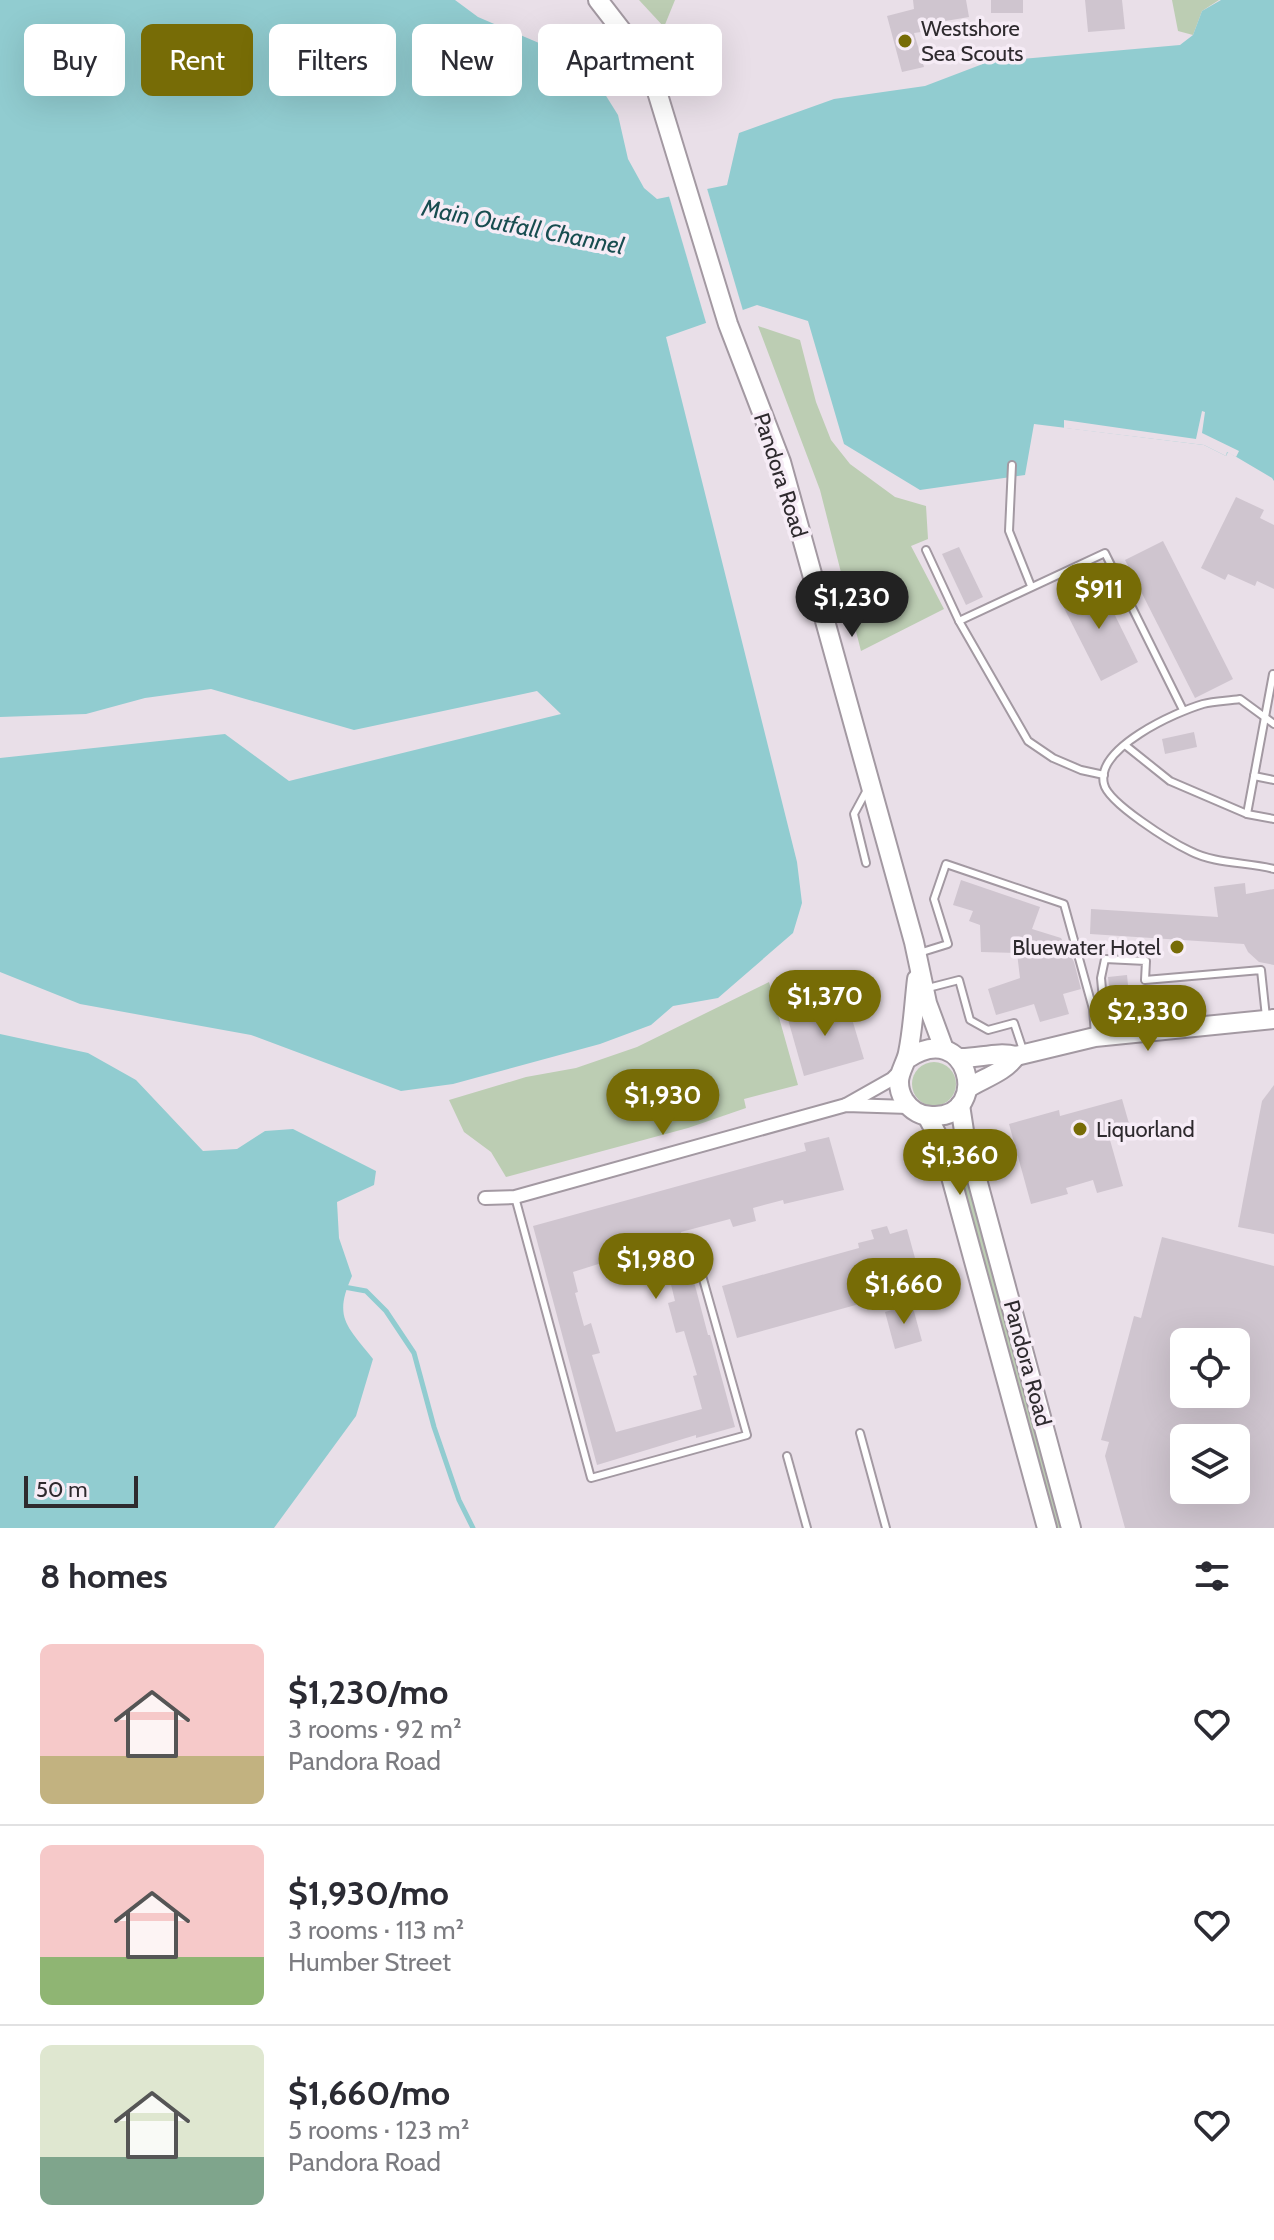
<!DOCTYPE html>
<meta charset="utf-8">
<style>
body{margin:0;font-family:Cabin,sans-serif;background:#f2f2f3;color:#2b2b33;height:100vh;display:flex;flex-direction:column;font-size:30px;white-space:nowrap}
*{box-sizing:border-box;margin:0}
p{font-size:26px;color:#7c7c81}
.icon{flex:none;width:44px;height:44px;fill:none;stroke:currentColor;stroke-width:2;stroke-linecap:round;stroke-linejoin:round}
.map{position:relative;height:1528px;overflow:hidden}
.drawer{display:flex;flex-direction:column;background:#fff;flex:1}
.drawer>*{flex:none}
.hud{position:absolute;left:24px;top:24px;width:800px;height:72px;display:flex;gap:16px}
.buttons{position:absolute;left:1170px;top:1328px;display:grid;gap:16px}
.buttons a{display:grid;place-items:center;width:80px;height:80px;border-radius:12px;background:#fff;box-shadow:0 8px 32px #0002;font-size:40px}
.scale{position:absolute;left:24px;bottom:20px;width:114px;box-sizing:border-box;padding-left:8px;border:4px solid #2e2a2e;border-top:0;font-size:22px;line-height:28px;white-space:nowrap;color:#2e2a2e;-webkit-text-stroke:6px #f6ecf6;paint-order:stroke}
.price{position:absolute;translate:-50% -68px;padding:0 18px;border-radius:28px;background:#776c06;color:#fff;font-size:26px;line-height:52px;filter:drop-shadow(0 2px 4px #0008)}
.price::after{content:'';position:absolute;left:50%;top:48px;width:24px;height:18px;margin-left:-12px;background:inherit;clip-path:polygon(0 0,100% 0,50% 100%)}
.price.active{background:#222;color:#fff}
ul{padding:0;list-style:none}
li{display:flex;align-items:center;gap:24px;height:200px;padding:0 40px}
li+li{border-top:2px solid #e1e1e2}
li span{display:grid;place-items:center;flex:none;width:224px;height:160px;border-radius:12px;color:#555}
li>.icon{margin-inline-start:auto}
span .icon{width:96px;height:96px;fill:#fffc;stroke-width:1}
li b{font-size:34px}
h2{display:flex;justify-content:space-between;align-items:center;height:96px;padding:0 40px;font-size:34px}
.chip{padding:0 28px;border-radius:12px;background:#fff;box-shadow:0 8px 32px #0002;font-size:28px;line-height:72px}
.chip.active{background:#776c06;color:#fff}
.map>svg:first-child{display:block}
.green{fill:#bccdb3}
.water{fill:#91ccd0}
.pier{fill:#e9dfe8}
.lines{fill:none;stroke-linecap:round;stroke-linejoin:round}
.stream{stroke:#91ccd0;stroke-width:5}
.building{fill:#cfc5cf;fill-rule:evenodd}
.lane-casing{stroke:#a399a2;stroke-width:10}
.street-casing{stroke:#a399a2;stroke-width:16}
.secondary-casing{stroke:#a399a2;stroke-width:22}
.lane{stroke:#fff;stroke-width:6}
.street{stroke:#fff;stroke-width:12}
.secondary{stroke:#fff;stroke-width:18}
.poi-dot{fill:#776c06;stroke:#f6ecf6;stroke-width:3}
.labels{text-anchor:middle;stroke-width:7;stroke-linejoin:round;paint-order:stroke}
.poi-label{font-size:22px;fill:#2e2a2e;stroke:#f6ecf6;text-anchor:start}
.street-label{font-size:22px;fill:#2e2a2e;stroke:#f6ecf6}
.water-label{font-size:24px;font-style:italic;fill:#184d50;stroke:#f6ecf6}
</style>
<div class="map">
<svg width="1274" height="1528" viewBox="0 0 1274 1528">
<rect width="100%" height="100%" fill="#e9dfe8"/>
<!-- green -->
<g class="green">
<path d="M639,0H675L664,27Z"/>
<path d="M1172,0H1219L1202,11L1193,35L1178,31Z"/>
<path d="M758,326L800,340L816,402L831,440L850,464L895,497L926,506L928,539L911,546L944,609L861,651L820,490Z"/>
<path d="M769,982L798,1085L744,1099L746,1108L688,1128L506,1177L491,1152L464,1132L449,1100L526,1077L576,1068L637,1047Z"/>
<circle cx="934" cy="1084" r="22"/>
<path d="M962,1151L1066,1528H1053L952,1155Z"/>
</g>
<!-- water -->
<g class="water">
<path d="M0,0H455L478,17L553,49L598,83L618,115L628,159L644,188L657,199L727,185L739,133L834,99L925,86L988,62L1180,45L1193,35L1202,11L1221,0H1274V481L1272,478L1228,452L1226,456L1204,445L1034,424L1025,475L920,490L844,444L808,321L757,305L666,337L797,862L802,903L793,933L718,998L673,1006L651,1025L600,1044L453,1084L401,1091L251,1035L80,1004L0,972V758L225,734L289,781L561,714L537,691L354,730L211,689L145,698L86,714L0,717Z"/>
<path d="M0,1034L88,1053L136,1080L203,1151L237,1149L265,1131L293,1129L376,1171L374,1185L337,1202L339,1238L352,1276C333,1318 347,1326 373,1359L356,1416L274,1528H0Z"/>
</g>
<!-- pier -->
<g class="pier">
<path d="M706,185L744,314L707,326L668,193Z"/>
<path d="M1202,411L1205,412L1202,433L1239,451L1236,457L1227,452L1226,456L1204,445L1064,428V420L1196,439Z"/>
</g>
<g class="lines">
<!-- stream -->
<path class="stream" d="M344,1287L366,1291L386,1311L414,1353L434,1427L459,1500L473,1528"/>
</g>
<!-- building -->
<g class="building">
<path d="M913,0H966L969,17L934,23L935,30L914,33L924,67L902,72L887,16L914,9Z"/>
<rect x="991" y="0" width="32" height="13"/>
<path d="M1085,0H1122L1125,29L1088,32Z"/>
<path d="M712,24L717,60L693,64L688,28Z"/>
<path d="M1236,497L1264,510L1260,518L1274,525V589L1257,581L1255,586L1228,574L1225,580L1201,568Z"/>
<path d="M1163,541L1233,679L1195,698L1125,560Z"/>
<path d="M959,547L983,597L966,605L942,554Z"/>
<path d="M1098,581L1138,662L1101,681L1060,600Z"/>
<path d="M1194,732L1197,747L1165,754L1162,739Z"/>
<path d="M961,880L1040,907L1032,929L1061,938L1074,962L1081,989L1063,994L1069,1014L1040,1022L1034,1004L996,1015L988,989L1020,978L1017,953L981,952L980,925L969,921L973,911L953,905Z"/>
<path d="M1245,883L1246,894L1274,889V965L1259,962L1248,952L1244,944L1090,934L1091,909L1218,917L1214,887Z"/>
<path d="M1127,975L1130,1005L1111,1006L1108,977Z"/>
<path d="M846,999L864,1059L804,1076L787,1016Z"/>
<path d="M1274,1085V1234L1238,1227L1262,1101Z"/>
<path d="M1122,1099L1132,1134L1110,1140L1123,1186L1097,1193L1093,1180L1066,1188L1068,1194L1031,1204L1009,1124L1059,1110L1060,1116Z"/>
<path d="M829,1137L844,1190L784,1204L783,1200L753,1208L756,1221L733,1227L730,1219L681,1232L708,1335H710L735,1427L696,1438V1435L597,1465L533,1226L806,1151L804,1143ZM656,1239L664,1268H667L675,1301L668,1303L676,1333L684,1331L697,1375L693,1376L702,1409L616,1432L592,1355L600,1353L591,1323L584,1326L575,1293L578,1292L573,1272L608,1261L610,1269L632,1264L628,1247Z"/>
<path d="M887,1226L890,1234L907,1229L915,1258L898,1263L901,1271L865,1281L870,1301L737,1338L722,1286L859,1248L858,1243L874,1239L871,1230Z"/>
<path d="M1162,1237L1274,1266V1528H1125L1105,1456L1109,1442L1101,1440L1134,1316L1141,1318ZM1184,1342H1236V1394H1184ZM1184,1438H1236V1490H1184Z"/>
<path d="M912,1304L922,1341L895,1349L885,1312Z"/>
</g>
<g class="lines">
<!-- lane casing -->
<g class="lane-casing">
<g id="lane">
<path d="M1012,465L1009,531L1031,586"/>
<path d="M926,550L959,621L1028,741L1053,758L1081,770L1104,775"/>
<path d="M959,621L1105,553L1183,710"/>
<path d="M1274,724L1240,699C1228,701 1215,701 1203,704C1176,712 1095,748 1104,784C1108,803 1171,842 1190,851C1215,864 1247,862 1274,869"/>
<path d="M1125,745L1170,781L1247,814L1274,819"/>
<path d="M1254,776L1274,780"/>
<path d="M1247,814L1273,674"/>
<path d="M866,863L854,814L868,788"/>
<path d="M919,953L948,944L934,899L946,864L1064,904L1093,1009L1095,1034"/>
<path d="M928,988L959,980L970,1020L988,1030L1014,1023L1023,1050"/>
<path d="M1106,1033L1101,978L1105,959L1146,961L1145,980L1261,970L1266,1017"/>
<path d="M515,1197L591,1478L747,1435L692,1240"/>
<path d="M860,1433L886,1528"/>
<path d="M787,1456L807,1528"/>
</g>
</g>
<!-- street casing -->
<g class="street-casing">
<g id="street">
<path d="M846,1105L892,1079L900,1071"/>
<path d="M485,1198L515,1197L846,1105L909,1107"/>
</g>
</g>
<!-- secondary casing -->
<g class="secondary-casing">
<g id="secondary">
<path d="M598,0L639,53L655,85L728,324L781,462L914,942L927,1003L944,1049"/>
<path d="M958,1058C978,1059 997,1051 1016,1056L1095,1037L1274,1019"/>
<path d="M907,1059C969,1017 991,1116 935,1116C922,1117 911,1111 904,1100C901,1095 899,1088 899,1082C899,1072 906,1063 908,1053C913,1029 914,1004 917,979"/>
<path d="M968,1088C984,1078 1005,1072 1016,1056"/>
<path d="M960,1105L964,1131L1071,1528"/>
<path d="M927,1116L942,1144L1047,1528"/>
</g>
</g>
<!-- lane -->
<use href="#lane" class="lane"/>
<!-- street -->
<use href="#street" class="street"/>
<!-- secondary -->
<use href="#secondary" class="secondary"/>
</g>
<!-- markers -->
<g class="poi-dot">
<circle cx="905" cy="41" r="8"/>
<circle cx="1177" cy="947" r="8"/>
<circle cx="1080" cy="1129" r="8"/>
</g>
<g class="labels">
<!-- poi labels -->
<g class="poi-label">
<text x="921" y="36">Westshore<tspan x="921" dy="25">Sea Scouts</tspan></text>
<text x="1161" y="955" text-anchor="end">Bluewater Hotel</text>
<text x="1096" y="1137">Liquorland</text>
</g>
<!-- street labels -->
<g class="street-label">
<text transform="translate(781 475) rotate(72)" y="8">Pandora Road</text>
<text transform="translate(1028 1363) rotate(75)" y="8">Pandora Road</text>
</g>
<!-- water labels -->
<g class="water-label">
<text transform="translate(523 227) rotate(11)" y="8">Main Outfall Channel</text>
</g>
</g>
</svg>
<div class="buttons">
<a><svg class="icon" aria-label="locate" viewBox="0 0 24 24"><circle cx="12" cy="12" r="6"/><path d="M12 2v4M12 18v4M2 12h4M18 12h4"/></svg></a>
<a><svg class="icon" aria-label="layers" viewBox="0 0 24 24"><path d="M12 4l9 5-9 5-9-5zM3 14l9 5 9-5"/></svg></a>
</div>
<div class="scale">50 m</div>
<b class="price" style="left:1099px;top:631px">$911</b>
<b class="price active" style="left:852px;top:639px">$1,230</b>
<b class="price" style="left:825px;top:1038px">$1,370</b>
<b class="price" style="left:1148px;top:1053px">$2,330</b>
<b class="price" style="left:663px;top:1137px">$1,930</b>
<b class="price" style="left:960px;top:1197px">$1,360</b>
<b class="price" style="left:656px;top:1301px">$1,980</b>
<b class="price" style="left:904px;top:1326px">$1,660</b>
<div class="hud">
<a class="chip">Buy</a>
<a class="chip active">Rent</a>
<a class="chip">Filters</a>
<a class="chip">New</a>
<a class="chip">Apartment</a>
</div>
</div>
<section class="drawer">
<h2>8 homes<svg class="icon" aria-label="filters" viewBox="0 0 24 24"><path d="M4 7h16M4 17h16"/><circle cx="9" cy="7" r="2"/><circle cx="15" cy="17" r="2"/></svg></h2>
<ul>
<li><span style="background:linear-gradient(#f6c9c9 70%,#c2b280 0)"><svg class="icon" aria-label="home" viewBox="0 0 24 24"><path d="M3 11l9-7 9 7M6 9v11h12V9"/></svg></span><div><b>$1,230/mo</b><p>3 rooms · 92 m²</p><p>Pandora Road</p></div><svg class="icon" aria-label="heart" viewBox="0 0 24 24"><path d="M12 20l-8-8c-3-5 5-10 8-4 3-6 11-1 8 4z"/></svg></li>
<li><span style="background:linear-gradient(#f6c9c9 70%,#8fb573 0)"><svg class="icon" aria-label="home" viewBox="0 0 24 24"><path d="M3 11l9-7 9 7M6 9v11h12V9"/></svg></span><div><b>$1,930/mo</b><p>3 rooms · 113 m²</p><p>Humber Street</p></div><svg class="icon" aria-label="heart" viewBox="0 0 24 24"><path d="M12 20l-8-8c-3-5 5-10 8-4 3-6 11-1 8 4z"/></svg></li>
<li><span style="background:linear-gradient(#dfe7d0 70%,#7fa58c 0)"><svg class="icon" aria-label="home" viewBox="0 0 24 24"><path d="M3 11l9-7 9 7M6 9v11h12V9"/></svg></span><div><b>$1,660/mo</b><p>5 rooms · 123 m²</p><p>Pandora Road</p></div><svg class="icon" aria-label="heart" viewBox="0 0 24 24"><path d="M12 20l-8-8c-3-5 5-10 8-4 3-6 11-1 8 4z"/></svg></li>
</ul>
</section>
